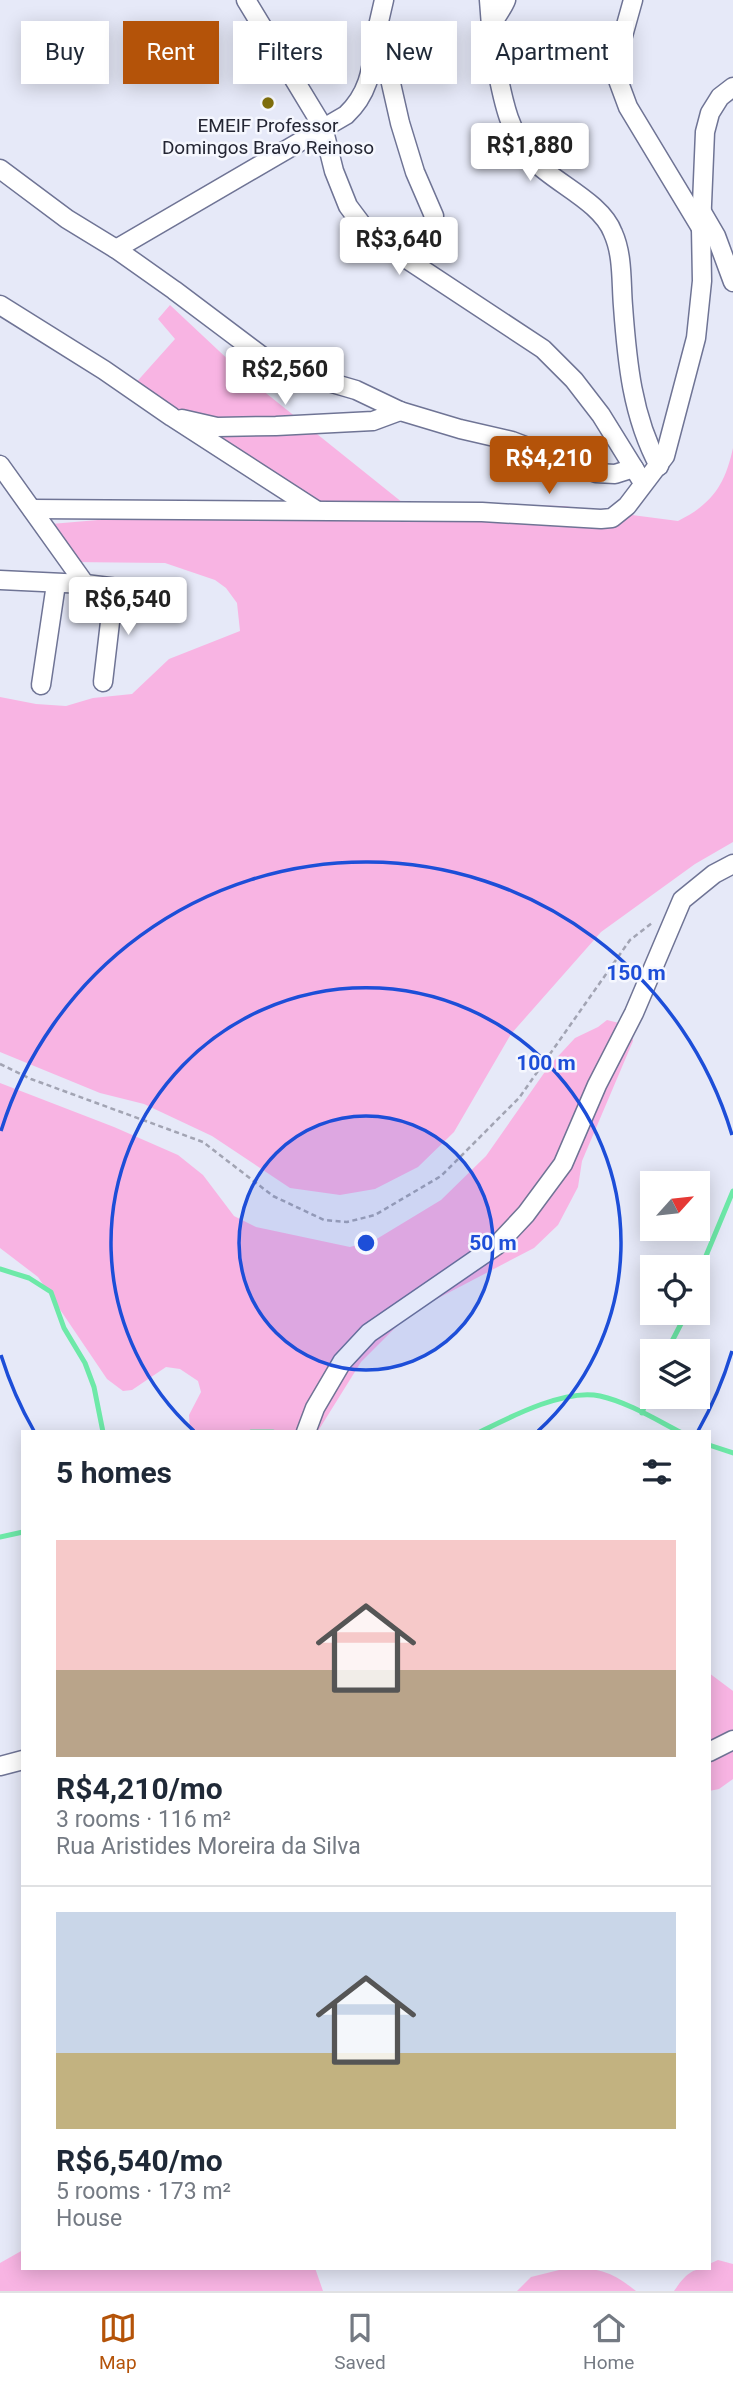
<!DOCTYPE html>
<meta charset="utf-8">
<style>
body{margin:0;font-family:Roboto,sans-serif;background:#f6f6f7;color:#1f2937;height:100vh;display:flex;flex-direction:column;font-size:26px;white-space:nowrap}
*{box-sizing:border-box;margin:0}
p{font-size:23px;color:#747a83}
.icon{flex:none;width:38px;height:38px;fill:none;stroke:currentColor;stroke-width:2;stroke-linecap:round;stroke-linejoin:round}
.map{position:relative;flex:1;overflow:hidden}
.sheet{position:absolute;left:21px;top:1430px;width:690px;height:840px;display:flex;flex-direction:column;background:#fff;border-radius:0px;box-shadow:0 4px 18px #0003}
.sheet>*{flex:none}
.banner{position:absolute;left:21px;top:21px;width:691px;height:63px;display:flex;gap:14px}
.needle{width:46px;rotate:63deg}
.tools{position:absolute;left:640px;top:1171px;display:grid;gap:14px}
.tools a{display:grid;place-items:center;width:70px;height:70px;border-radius:0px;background:#fff;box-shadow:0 4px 18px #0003;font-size:35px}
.price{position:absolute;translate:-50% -60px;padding:0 16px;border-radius:7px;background:#fff;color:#222;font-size:23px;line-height:46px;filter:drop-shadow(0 2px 4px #0008)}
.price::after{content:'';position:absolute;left:50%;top:42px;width:21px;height:16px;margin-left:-10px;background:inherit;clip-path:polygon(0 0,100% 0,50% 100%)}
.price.on{background:#b45309;color:#fff}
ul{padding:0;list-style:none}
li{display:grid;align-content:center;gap:14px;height:371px;padding:0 35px}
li+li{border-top:2px solid #e0e1e3}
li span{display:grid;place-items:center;height:217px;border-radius:0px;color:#555}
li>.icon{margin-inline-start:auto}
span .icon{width:126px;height:126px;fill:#fffc;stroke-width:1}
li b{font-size:30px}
h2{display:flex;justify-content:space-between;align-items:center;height:84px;padding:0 35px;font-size:30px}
.tag{padding:0 24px;border-radius:0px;background:#fff;box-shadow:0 4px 18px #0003;font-size:24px;line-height:63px}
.tag.on{background:#b45309;color:#fff}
.tab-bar{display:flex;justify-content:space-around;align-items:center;height:98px;border-top:2px solid #e0e1e3;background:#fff;font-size:19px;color:#747a83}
.tab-bar a{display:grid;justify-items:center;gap:4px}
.tab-bar .on{color:#b45309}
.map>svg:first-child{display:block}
.green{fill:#f8b4e3}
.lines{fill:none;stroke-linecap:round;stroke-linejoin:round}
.stream{stroke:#6de9a8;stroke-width:5}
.minor-casing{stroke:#6f7495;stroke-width:21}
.path{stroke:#a2a4b3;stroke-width:2.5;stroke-dasharray:5 3.5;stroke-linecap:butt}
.minor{stroke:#fff;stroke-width:18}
.ring{fill:none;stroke:#1d4ed8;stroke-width:3.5}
.poi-dot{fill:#806f0d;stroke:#f5f7fe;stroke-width:2.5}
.labels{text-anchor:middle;stroke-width:5;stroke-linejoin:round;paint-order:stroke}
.poi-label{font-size:19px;fill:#242634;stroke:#f5f7fe}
.centre{fill:#1d4ed8;stroke:#f5f7fe;stroke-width:3.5}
.ring-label{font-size:21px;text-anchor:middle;font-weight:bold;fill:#1d4ed8;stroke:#f5f7fe;stroke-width:5;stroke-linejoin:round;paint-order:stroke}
</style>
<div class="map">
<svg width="733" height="2291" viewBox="0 0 733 2291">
<rect width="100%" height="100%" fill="#e6e9f8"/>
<!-- green -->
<g class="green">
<path d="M170,305L251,381L403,503L563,506L678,521C712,504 725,485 733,448V842L695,864L601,932L511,1034L454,1132L418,1167L375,1189L340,1195L290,1188L212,1136L144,1104L100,1093L0,1052V697L36,704L66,706L93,698L132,694L169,659L240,631L237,603L226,588L215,580L165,563L71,562L51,524L98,520L244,519L325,507L133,386L175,339L158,319Z"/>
<path d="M607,1020L619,1023L632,1033L633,1041L582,1161L578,1187L558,1225L534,1248L427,1304L404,1319L361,1362L318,1431H190L189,1415L201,1392L198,1381L180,1369L166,1367L132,1390L123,1391L107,1379L38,1277L0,1248V1083L114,1127L178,1155L203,1175L234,1216L256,1227L350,1247L375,1240L441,1200L486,1156L549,1066L575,1038L598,1027Z"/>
<path d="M709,1673L733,1691V1779L719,1789L709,1791Z"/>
<path d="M23,2250V2268H315L323,2291H0V2263Z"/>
<path d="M718,2260L733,2264V2291H674C684,2277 690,2268 709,2268V2264Z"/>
<path d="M567,2268C599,2268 611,2271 636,2291H517L531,2277Z"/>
</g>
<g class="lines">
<!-- stream -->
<g class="stream">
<path d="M0,1269L29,1278L51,1292L64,1328L85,1363L94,1387L103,1432"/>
<path d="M698,1275L733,1191"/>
<path d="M667,1351L687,1312"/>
<path d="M642,1413L653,1383"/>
<path d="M251,1432H273"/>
<path d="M480,1432C510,1417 566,1388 600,1396C627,1402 655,1419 680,1432"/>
<path d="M709,1445L733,1453"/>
<path d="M0,1537L23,1532"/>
</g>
<!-- minor casing -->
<g class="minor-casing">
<g id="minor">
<path d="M246,0L323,127L334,171L348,206L363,226L399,254L543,349L574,380L601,415L640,478"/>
<path d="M384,0L378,26L400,123L415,172L434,216C431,232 411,244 399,254"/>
<path d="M489,0L491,26"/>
<path d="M506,0C503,9 493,19 491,28C490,37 493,50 495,59C502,95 508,135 535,162C557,184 602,203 613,233C623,255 621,282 623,306C627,361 632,416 659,466"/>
<path d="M633,0L621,43L618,80L628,107L701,228"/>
<path d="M0,169L67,219L116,249L174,290L267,360L294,372L356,390L400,411L460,429L512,441L596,473L615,474L634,468"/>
<path d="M702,212L716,236L733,282"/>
<path d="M116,249L346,115C373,90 372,60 378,26"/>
<path d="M0,305L104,370L172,417L316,510"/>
<path d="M182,419L217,427L276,426L373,421L400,411"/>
<path d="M0,465L85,584"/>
<path d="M32,509L482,512L601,519L612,518L627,506L665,456L696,338L702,281L701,228L705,132L710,113L720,97L733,87"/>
<path d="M0,580L85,584L175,595"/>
<path d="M103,682L114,588"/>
<path d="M41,685L56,584"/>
<path d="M306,1432L315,1408L342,1362L369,1333L497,1245L526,1214L563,1164L597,1085L634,1013L682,900L714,874L733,864"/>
<path d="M709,1752L733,1740"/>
<path d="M0,1766L23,1760"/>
</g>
</g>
<!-- path -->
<path class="path" d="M0,1064L31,1079L203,1142L273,1196L324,1220L347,1222L375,1215L441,1176L519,1098L630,940L652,923"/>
<!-- minor -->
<use href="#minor" class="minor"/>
</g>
<!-- distance rings -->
<circle cx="366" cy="1243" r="127" fill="#1d4ed8" fill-opacity=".12"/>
<g class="ring">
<circle cx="366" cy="1243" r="127"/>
<path d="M194 1431A255 255 0 1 1 538 1431"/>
<path d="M732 1351A382 382 0 0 1 698 1431M34 1431A382 382 0 0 1 1 1355M1 1131A382 382 0 0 1 732 1135"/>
</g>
<!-- markers -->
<circle class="poi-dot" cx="268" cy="103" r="7"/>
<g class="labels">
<!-- poi labels -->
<g class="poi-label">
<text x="268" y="132">EMEIF Professor<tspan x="268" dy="22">Domingos Bravo Reinoso</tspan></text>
</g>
</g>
<circle cx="366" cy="1243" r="10" class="centre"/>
<g class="ring-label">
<text x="636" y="980">150 m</text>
<text x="546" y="1070">100 m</text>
<text x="493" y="1250">50 m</text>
</g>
</svg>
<div class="tools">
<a><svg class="needle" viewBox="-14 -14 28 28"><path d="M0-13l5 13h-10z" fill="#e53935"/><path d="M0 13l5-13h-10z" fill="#747a83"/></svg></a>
<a><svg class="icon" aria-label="locate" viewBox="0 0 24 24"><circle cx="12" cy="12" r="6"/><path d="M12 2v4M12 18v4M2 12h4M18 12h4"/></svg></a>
<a><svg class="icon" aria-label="layers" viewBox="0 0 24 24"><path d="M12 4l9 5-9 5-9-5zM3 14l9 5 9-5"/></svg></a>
</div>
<b class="price" style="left:530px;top:183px">R$1,880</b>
<b class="price" style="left:399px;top:277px">R$3,640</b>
<b class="price" style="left:285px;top:407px">R$2,560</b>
<b class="price on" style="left:549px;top:496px">R$4,210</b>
<b class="price" style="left:128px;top:637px">R$6,540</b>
<div class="banner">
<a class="tag">Buy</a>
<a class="tag on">Rent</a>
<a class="tag">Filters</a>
<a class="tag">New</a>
<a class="tag">Apartment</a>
</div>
<section class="sheet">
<h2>5 homes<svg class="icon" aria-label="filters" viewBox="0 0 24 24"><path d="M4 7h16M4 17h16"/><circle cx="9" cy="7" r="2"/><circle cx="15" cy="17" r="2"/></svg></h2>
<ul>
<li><span style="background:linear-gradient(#f6c9c9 60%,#b9a48a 0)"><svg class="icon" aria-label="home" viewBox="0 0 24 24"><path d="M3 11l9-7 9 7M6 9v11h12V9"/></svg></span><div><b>R$4,210/mo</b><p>3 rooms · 116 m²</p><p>Rua Aristides Moreira da Silva</p></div></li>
<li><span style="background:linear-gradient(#c9d6e8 65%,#c2b280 0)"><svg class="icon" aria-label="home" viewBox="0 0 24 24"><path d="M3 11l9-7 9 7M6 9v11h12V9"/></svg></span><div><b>R$6,540/mo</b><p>5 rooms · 173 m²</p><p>House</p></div></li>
</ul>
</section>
</div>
<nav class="tab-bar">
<a class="on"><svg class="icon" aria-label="map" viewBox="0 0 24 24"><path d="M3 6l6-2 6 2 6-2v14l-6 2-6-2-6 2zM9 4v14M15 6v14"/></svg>Map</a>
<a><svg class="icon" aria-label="saved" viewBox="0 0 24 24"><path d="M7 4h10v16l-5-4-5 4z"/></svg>Saved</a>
<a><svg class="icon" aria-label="home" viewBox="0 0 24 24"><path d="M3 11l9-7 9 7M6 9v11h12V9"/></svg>Home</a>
</nav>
